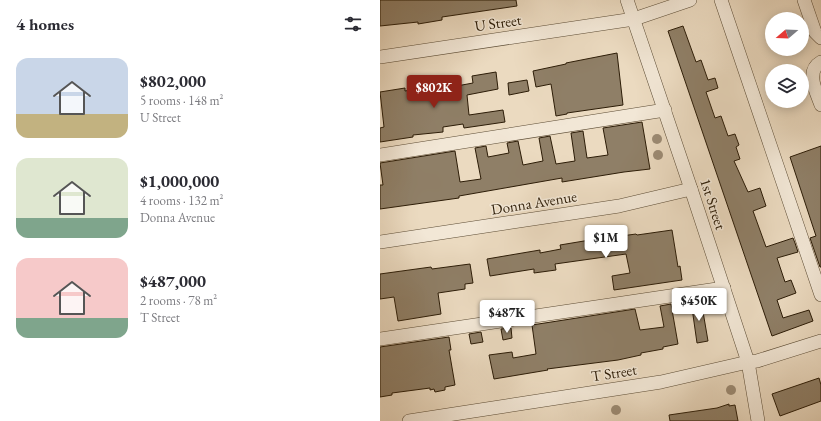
<!DOCTYPE html>
<meta charset="utf-8">
<style>
body{margin:0;font-family:"EB Garamond",serif;background:#f2f2f3;color:#2b2b33;height:100vh;display:flex;flex-direction:column;font-size:15px;white-space:nowrap}
*{box-sizing:border-box;margin:0}
p{font-size:13px;color:#7c7c81}
.icon{flex:none;width:22px;height:22px;fill:none;stroke:currentColor;stroke-width:2;stroke-linecap:round;stroke-linejoin:round}
.map{position:relative;flex:1;overflow:hidden}
.panel{display:flex;flex-direction:column;background:#fff;width:380px}
.panel>*{flex:none}
.needle{width:26px;rotate:251deg}
.controls{position:absolute;left:385px;top:12px;display:grid;gap:8px}
.controls a{display:grid;place-items:center;width:44px;height:44px;border-radius:50%;background:#fff;box-shadow:0 2px 10px #0003;font-size:20px}
.price{position:absolute;translate:-50% -34px;padding:0 9px;border-radius:4px;background:#fff;color:#222;font-size:13px;line-height:26px;filter:drop-shadow(0 1px 2px #0008)}
.price::after{content:'';position:absolute;left:50%;top:24px;width:12px;height:9px;margin-left:-6px;background:inherit;clip-path:polygon(0 0,100% 0,50% 100%)}
.price.selected{background:#8f2418;color:#fff}
ul{padding:0;list-style:none}
li{display:flex;align-items:center;gap:12px;height:100px;padding:0 16px}
li span{display:grid;place-items:center;flex:none;width:112px;height:80px;border-radius:12px;color:#555}
li>.icon{margin-inline-start:auto}
span .icon{width:48px;height:48px;fill:#fffc;stroke-width:1}
li b{font-size:17px}
h2{display:flex;justify-content:space-between;align-items:center;height:48px;padding:0 16px;font-size:17px}
main{display:flex;flex:1;min-height:0}
.map>svg:first-child{display:block}
.building{fill:#8f7f67;stroke:#2c1c07}
.lines{fill:none;stroke-linecap:round;stroke-linejoin:round}
.minor-casing{stroke:#5c4c35;stroke-width:14}
.minor{stroke:#f2e7d6;stroke-width:13}
.tree{fill:#9c8b74}
.labels{text-anchor:middle;stroke-width:3;stroke-linejoin:round;paint-order:stroke}
.street-label{font-size:15px;fill:#2c1c07;stroke:#f2e7d6}
</style>
<main>
<section class="panel">
<h2>4 homes<svg class="icon" aria-label="filters" viewBox="0 0 24 24"><path d="M4 7h16M4 17h16"/><circle cx="9" cy="7" r="2"/><circle cx="15" cy="17" r="2"/></svg></h2>
<ul>
<li><span style="background:linear-gradient(#c9d6e8 70%,#c2b280 0)"><svg class="icon" aria-label="home" viewBox="0 0 24 24"><path d="M3 11l9-7 9 7M6 9v11h12V9"/></svg></span><div><b>$802,000</b><p>5 rooms · 148 m²</p><p>U Street</p></div></li>
<li><span style="background:linear-gradient(#dfe7d0 75%,#7fa58c 0)"><svg class="icon" aria-label="home" viewBox="0 0 24 24"><path d="M3 11l9-7 9 7M6 9v11h12V9"/></svg></span><div><b>$1,000,000</b><p>4 rooms · 132 m²</p><p>Donna Avenue</p></div></li>
<li><span style="background:linear-gradient(#f6c9c9 75%,#7fa58c 0)"><svg class="icon" aria-label="home" viewBox="0 0 24 24"><path d="M3 11l9-7 9 7M6 9v11h12V9"/></svg></span><div><b>$487,000</b><p>2 rooms · 78 m²</p><p>T Street</p></div></li>
</ul>
</section>
<div class="map">
<svg width="441" height="421" viewBox="0 0 441 421">
<rect width="100%" height="100%" fill="#ebdac0"/>
<filter id="stains"><feTurbulence type="fractalNoise" baseFrequency=".005" numOctaves="4"/><feColorMatrix values="0 0 0 0 .2 0 0 0 0 .09 0 0 0 0 .02 0 0 0 .5 -.17"/></filter>
<radialGradient id="worn" r=".72"><stop offset=".6" stop-color="#630" stop-opacity="0"/><stop offset="1" stop-color="#630" stop-opacity=".3"/></radialGradient>
<!-- building -->
<g class="building">
<path d="M0,0H136L137,6L62,17V20L38,24V22L0,26Z"/>
<path d="M303,26L316,62L321,60L328,80L335,78L338,88L326,92L335,118L341,116L348,136L355,134L359,145L356,147L360,159L354,161L368,192L380,188L386,206L373,211L386,247L413,238L415,243L418,252L397,258L405,282L411,280L416,293L397,300L403,318L429,310L433,321L392,336L288,31Z"/>
<path d="M237,53L243,105L187,113V114L176,116L171,84L156,87L153,71L186,64V63Z"/>
<path d="M116,72L118,89L87,95L89,115L123,110L125,122L84,128L83,124L63,127V132L33,135V137L0,142V128L4,127L0,92L25,88V91L54,86L55,90L93,83L92,76Z"/>
<path d="M147,80L149,91L129,95L128,83Z"/>
<path d="M262,122L270,169L244,172L182,182V178L79,196V198L0,209V185H3L0,163L75,151L80,182L101,179L95,148L106,146L108,157L129,153L127,143L138,141L143,165L163,161L159,138L170,136L176,164L195,161L191,133L203,131L207,158L228,155L223,128Z"/>
<path d="M441,146V267H440L430,238L436,236L410,157Z"/>
<path d="M292,230L298,267L300,266L302,280L234,290L232,276L250,273L246,254L175,264L176,270L154,273V269L110,276L107,259L160,250V253L181,249L180,245L204,241L256,234L257,235Z"/>
<path d="M90,264L93,283L85,284V289L58,293L61,314L18,321L14,297L0,299V274L51,267L52,269Z"/>
<path d="M321,300L328,341L317,343L311,301Z"/>
<path d="M291,304L298,344L283,347V349L261,353V355L238,360L167,369L168,370L114,379L109,355L132,352L133,358L156,354L152,325L255,309L260,330L284,327L280,306Z"/>
<path d="M131,328L132,338L123,340L121,329Z"/>
<path d="M101,332L103,342L91,344L89,334Z"/>
<path d="M69,337L71,350H69L75,385L65,387V390L55,392L54,389L50,390V388L12,393V395L0,397V347Z"/>
<path d="M439,378L441,385V401L400,416L392,394Z"/>
<path d="M349,404V406L355,405L358,421H290L289,415L337,408Z"/>
</g>
<g class="lines">
<!-- minor casing -->
<g class="minor-casing">
<g id="minor">
<path d="M247,0L311,189L368,362L378,421"/>
<path d="M341,0L441,295"/>
<path d="M424,0L435,32L441,38"/>
<path d="M0,57L254,19L310,0"/>
<path d="M441,62C425,71 436,91 441,105"/>
<path d="M0,155L285,110"/>
<path d="M0,242L239,206L311,189"/>
<path d="M0,339L344,288"/>
<path d="M29,421L281,382L368,362L377,361L441,341"/>
</g>
</g>
<!-- minor -->
<use href="#minor" class="minor"/>
</g>
<!-- trees -->
<g class="tree">
<circle cx="277" cy="139" r="5"/>
<circle cx="278" cy="155" r="5"/>
<circle cx="351" cy="390" r="5"/>
<circle cx="236" cy="410" r="5"/>
</g>
<g class="labels">
<!-- street labels -->
<g class="street-label">
<text transform="translate(118 23) rotate(-8)" y="5">U Street</text>
<text transform="translate(154 203) rotate(-9)" y="5">Donna Avenue</text>
<text transform="translate(333 204) rotate(72)" y="5">1st Street</text>
<text transform="translate(234 373) rotate(-9)" y="5">T Street</text>
</g>
</g>
<rect width="100%" height="100%" filter="url(#stains)"/>
<rect width="100%" height="100%" fill="url(#worn)"/>
</svg>
<div class="controls">
<a><svg class="needle" viewBox="-14 -14 28 28"><path d="M0-13l5 13h-10z" fill="#e53935"/><path d="M0 13l5-13h-10z" fill="#7c7c81"/></svg></a>
<a><svg class="icon" aria-label="layers" viewBox="0 0 24 24"><path d="M12 4l9 5-9 5-9-5zM3 14l9 5 9-5"/></svg></a>
</div>
<b class="price selected" style="left:54px;top:109px">$802K</b>
<b class="price" style="left:226px;top:259px">$1M</b>
<b class="price" style="left:319px;top:322px">$450K</b>
<b class="price" style="left:127px;top:334px">$487K</b>
</div>
</main>
